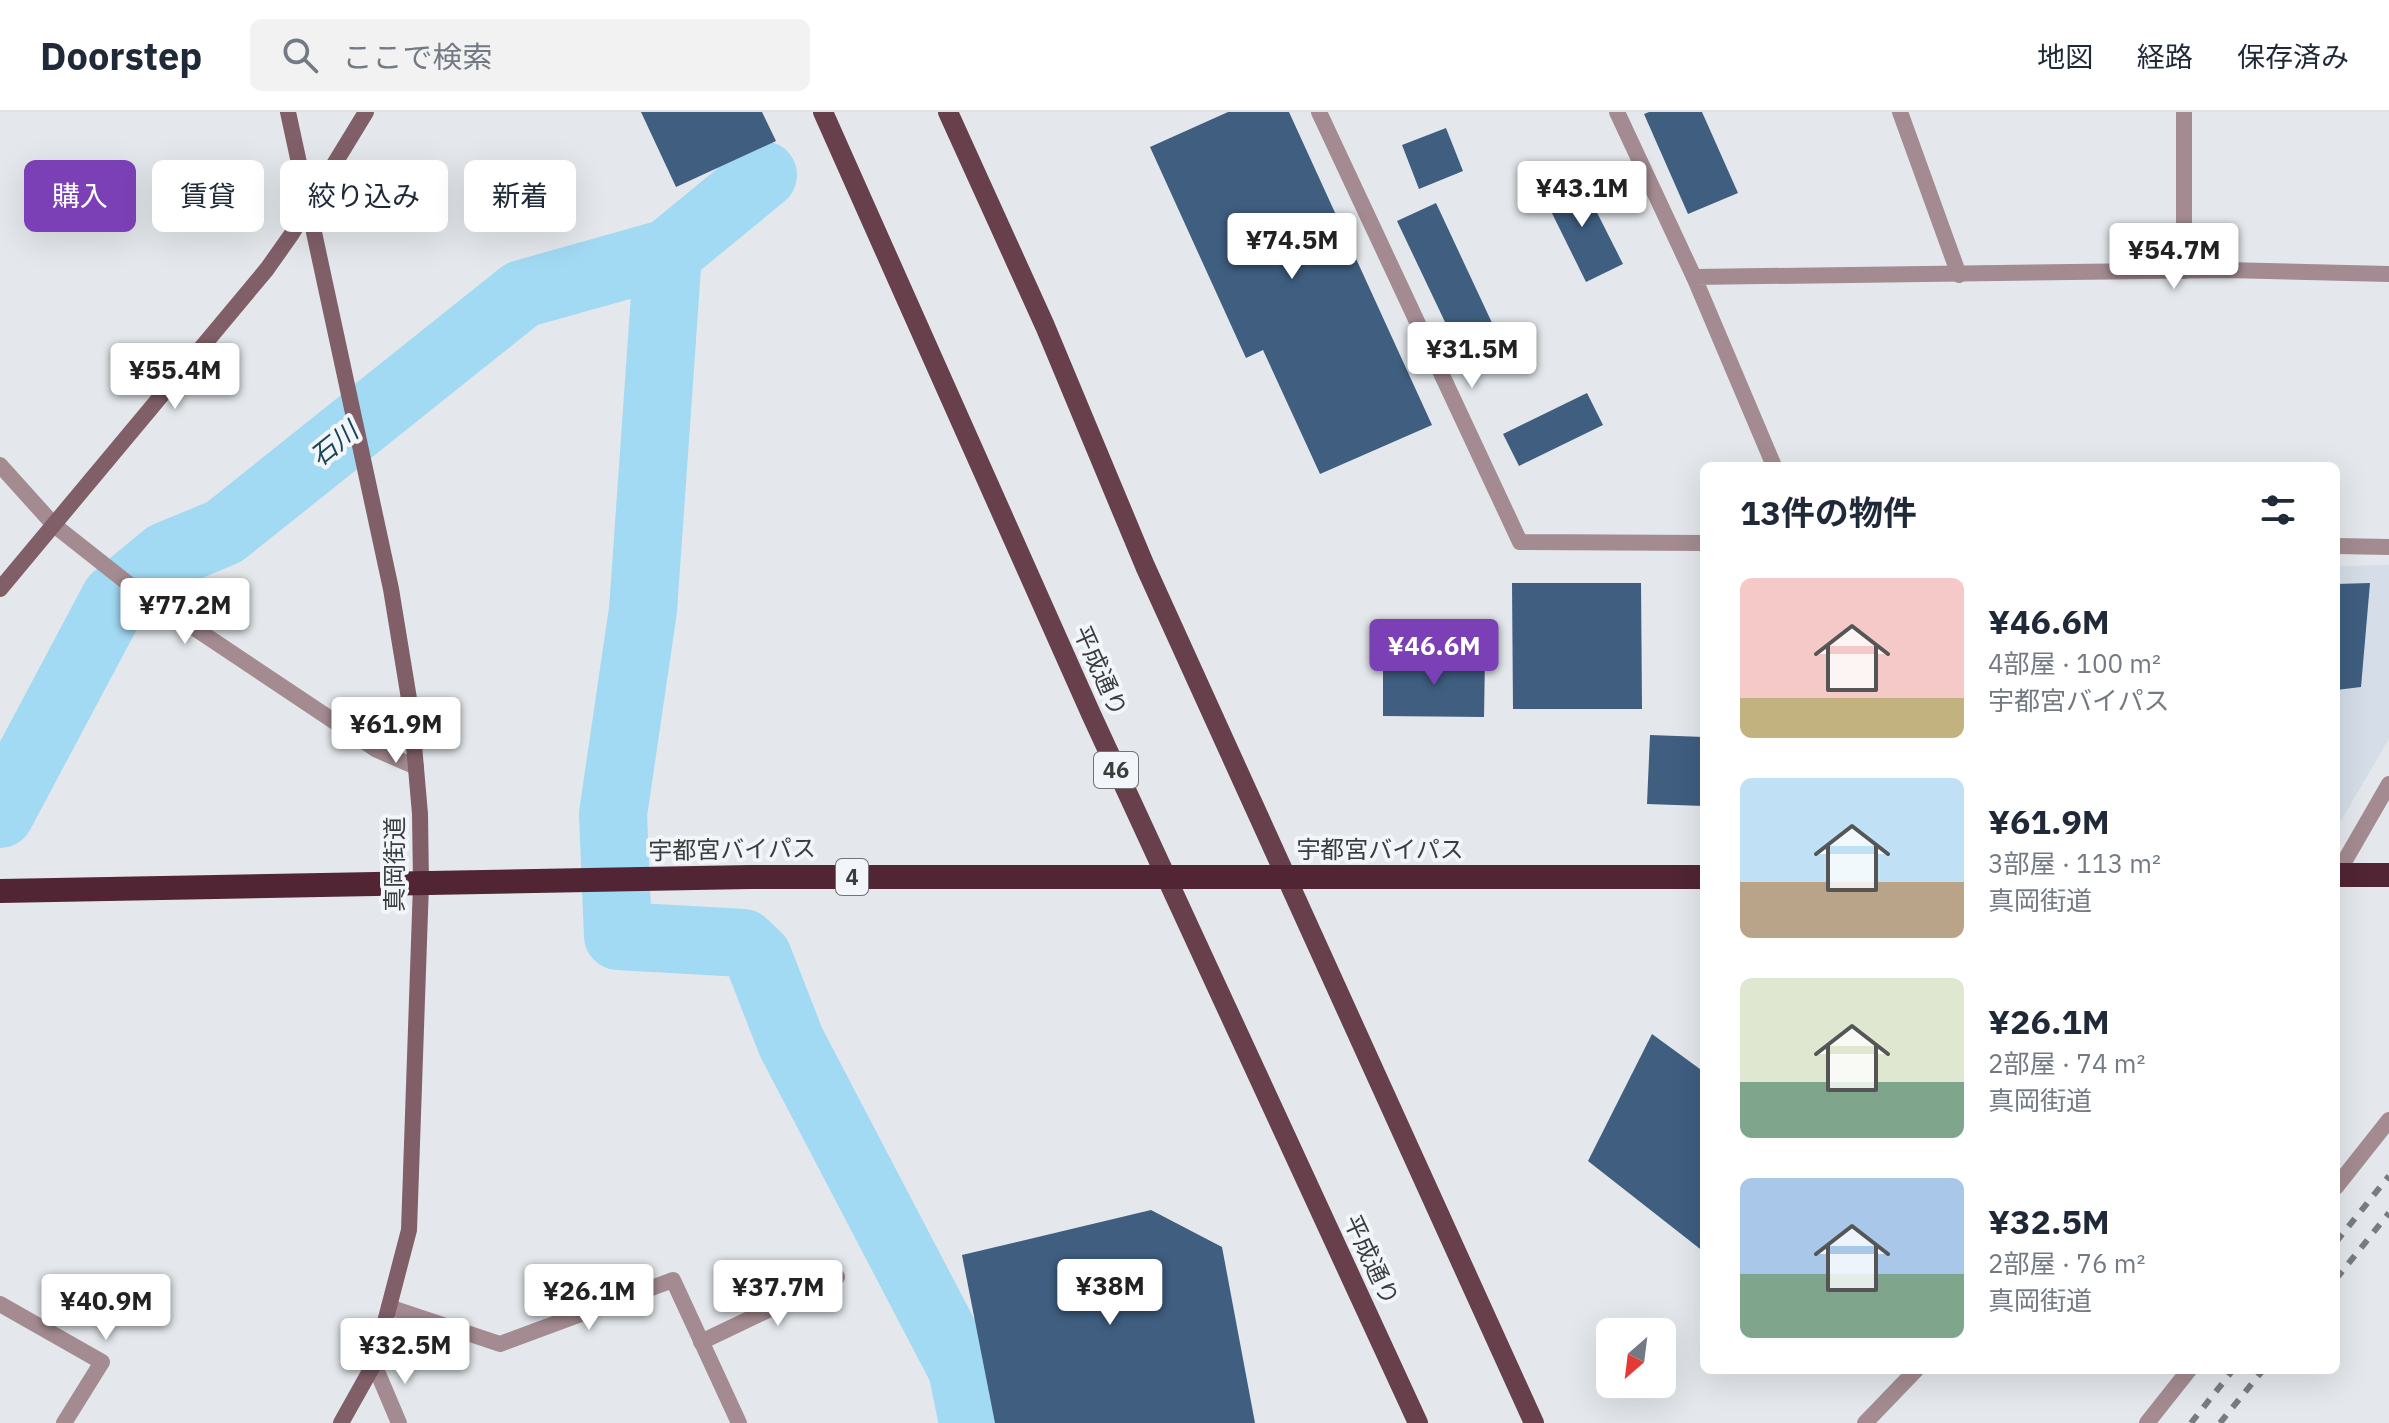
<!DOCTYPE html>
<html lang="ja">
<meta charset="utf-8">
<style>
body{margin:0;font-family:"IBM Plex Sans","Noto Sans JP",sans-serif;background:#f2f2f3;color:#1f2937;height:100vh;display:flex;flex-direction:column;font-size:30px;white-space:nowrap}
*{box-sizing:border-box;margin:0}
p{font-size:26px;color:#747a83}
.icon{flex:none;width:44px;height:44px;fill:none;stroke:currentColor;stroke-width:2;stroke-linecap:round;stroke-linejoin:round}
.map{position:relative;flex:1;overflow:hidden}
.side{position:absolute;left:1700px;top:350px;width:640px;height:912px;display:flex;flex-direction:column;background:#fff;border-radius:12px;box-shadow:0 8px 32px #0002}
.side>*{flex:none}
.banner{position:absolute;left:24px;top:48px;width:760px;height:72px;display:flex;gap:16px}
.needle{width:52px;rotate:208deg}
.tools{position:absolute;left:1596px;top:1206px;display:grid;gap:16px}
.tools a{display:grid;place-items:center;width:80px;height:80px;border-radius:12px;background:#fff;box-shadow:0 8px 32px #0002;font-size:40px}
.price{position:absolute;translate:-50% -68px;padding:0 18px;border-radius:8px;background:#fff;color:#222;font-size:26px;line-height:52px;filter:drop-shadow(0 2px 4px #0008)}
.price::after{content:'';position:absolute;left:50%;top:48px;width:24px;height:18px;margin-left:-12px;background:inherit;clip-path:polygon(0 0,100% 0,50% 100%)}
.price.selected{background:#7c40b6;color:#fff}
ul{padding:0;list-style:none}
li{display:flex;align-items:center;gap:24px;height:200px;padding:0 40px}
li span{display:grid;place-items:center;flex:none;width:224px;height:160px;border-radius:12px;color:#555}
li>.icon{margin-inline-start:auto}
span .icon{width:96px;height:96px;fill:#fffc;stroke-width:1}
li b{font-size:34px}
h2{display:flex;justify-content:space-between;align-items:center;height:96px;padding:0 40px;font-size:34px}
.pill{padding:0 28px;border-radius:12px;background:#fff;box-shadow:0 8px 32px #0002;font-size:28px;line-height:72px}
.pill.selected{background:#7c40b6;color:#fff}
header{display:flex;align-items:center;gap:48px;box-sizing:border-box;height:112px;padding:0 40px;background:#fff;border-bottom:2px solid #e0e1e3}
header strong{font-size:38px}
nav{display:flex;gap:44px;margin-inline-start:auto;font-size:28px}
.search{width:560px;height:72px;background:#f2f2f3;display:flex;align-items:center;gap:20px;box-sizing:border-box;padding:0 28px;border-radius:12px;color:#747a83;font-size:30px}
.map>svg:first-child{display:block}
.built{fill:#d5dee8}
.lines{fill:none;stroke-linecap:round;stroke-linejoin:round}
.river{stroke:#a2d9f3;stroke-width:68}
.building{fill:#3f5e80}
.street{stroke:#a38b91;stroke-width:16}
.secondary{stroke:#805f68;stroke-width:16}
.primary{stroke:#67404b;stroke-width:20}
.highway{stroke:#512533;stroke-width:24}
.rail{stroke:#797c7e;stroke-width:6;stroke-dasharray:10 10;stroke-linecap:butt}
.labels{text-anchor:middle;stroke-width:8;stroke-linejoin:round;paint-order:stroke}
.shield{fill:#f2f5f9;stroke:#717475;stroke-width:2}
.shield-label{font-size:22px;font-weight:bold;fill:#3a3c3d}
.street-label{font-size:24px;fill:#3a3c3d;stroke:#f2f5f9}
.water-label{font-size:26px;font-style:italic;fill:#184658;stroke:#f2f5f9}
</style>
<header>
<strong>Doorstep</strong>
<div class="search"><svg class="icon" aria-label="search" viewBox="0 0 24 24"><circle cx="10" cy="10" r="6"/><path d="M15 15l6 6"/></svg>ここで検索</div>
<nav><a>地図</a><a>経路</a><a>保存済み</a></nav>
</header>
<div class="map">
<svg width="2389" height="1311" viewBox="0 0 2389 1311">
<rect width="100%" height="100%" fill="#e4e8ec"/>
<!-- built -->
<path class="built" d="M2389,453V627L2336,717V454Z"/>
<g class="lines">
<!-- river -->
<g class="river">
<path d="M668,141L643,498L613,702L618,824L743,831L758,845L791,930L962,1257L973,1311"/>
<path d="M0,702L115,486L166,444L224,420L522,182L668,141L763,63"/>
</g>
</g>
<!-- building -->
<g class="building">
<path d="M641,0H762L776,29L676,75Z"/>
<path d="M1228,0H1289L1432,313L1320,362L1263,238L1246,246L1150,35Z"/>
<path d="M1649,0H1702L1738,81L1688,102L1644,2Z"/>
<path d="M1446,16L1463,59L1419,77L1402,33Z"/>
<path d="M1578,63L1623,152L1586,170L1542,81Z"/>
<path d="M1436,91L1493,213L1455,231L1397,109Z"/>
<path d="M1587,281L1603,313L1519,354L1503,322Z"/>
<path d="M1512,471H1641L1642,597H1513Z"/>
<path d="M2370,471L2361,575L2336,578V472Z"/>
<path d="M1383,544L1485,546L1484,605L1383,604Z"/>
<path d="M1650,623L1704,625V694L1647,692Z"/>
<path d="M1652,922L1704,960V1140L1588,1049Z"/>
<path d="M1151,1098L1222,1135L1255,1311H995L962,1143Z"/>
</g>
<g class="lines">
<!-- street -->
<g class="street">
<path d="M1319,0L1520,430L1704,431"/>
<path d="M1617,0L1694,165"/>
<path d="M1900,0L1959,163"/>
<path d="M2184,159V0"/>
<path d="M0,353L54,413L130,473L377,638L416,655"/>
<path d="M1774,354L1694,165L2225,158L2389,162"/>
<path d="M2336,434L2389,435"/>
<path d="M2336,764L2389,672"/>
<path d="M2336,1075L2389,1008"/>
<path d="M0,1192L102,1250L64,1311"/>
<path d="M389,1195L500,1232L673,1168L739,1311"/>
<path d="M701,1230L837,1165"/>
<path d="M374,1252L399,1311"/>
<path d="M1865,1311L1916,1258"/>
<path d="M2147,1311L2189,1258"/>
</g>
<!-- secondary -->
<g class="secondary">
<path d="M288,0L391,477L411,599L420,702L421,772L409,1118L374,1252L341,1311"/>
<path d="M0,477L267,157L291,123L366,0"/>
</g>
<!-- primary -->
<g class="primary">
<path d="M823,0L1091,602L1418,1311"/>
<path d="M948,0L1045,214L1145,454L1534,1311"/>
</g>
<!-- highway -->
<g class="highway">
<path d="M2336,763H2389"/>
<path d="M0,779L749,765H1704"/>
</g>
<!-- rail -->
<g class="rail">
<path d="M2336,1130L2389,1064"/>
<path d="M2336,1167L2389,1101"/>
<path d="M2191,1311L2233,1258"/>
<path d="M2220,1311L2263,1258"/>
</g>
</g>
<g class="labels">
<!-- shield labels -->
<g class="shield">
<rect x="1094" y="640" width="44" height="36" rx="6"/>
<rect x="836" y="747" width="32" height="36" rx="6"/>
</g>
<g class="shield-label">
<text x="1116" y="666">46</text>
<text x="852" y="773">4</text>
</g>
<!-- street labels -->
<g class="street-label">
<text transform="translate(1100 559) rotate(66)" y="8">平成通り</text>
<text transform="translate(732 738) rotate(-1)" y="8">宇都宮バイパス</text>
<text x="1380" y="746">宇都宮バイパス</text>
<text transform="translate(395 752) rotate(-90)" y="8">真岡街道</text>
<text transform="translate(1371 1148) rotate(65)" y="8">平成通り</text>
</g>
<!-- water labels -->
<g class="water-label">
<text transform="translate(334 332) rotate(-39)" y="9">石川</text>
</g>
</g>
</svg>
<div class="tools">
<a><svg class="needle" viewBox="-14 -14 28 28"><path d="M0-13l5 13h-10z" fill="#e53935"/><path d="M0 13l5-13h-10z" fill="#747a83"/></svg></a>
</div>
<b class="price" style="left:1582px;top:117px">¥43.1M</b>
<b class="price" style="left:1292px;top:169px">¥74.5M</b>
<b class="price" style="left:2174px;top:179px">¥54.7M</b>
<b class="price" style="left:1472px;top:278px">¥31.5M</b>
<b class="price" style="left:175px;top:299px">¥55.4M</b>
<b class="price" style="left:185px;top:534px">¥77.2M</b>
<b class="price selected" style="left:1434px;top:575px">¥46.6M</b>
<b class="price" style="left:396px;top:653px">¥61.9M</b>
<b class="price" style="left:1110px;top:1215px">¥38M</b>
<b class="price" style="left:778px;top:1216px">¥37.7M</b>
<b class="price" style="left:589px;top:1220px">¥26.1M</b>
<b class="price" style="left:106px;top:1230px">¥40.9M</b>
<b class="price" style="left:405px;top:1274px">¥32.5M</b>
<div class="banner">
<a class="pill selected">購入</a>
<a class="pill">賃貸</a>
<a class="pill">絞り込み</a>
<a class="pill">新着</a>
</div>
<section class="side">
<h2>13件の物件<svg class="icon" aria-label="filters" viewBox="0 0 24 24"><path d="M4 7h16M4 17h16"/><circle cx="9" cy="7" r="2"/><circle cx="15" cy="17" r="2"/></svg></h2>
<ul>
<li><span style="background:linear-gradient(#f6c9c9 75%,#c2b280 0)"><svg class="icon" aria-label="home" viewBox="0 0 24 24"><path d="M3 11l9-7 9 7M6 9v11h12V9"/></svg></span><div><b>¥46.6M</b><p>4部屋 · 100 m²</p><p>宇都宮バイパス</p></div></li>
<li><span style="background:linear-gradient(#bfe0f5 65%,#b9a48a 0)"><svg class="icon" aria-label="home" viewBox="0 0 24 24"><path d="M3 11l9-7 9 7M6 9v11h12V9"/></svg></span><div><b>¥61.9M</b><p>3部屋 · 113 m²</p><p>真岡街道</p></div></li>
<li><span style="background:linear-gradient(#dfe7d0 65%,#7fa58c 0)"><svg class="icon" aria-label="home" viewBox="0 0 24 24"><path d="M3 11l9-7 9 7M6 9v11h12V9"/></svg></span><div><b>¥26.1M</b><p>2部屋 · 74 m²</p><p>真岡街道</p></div></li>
<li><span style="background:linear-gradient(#a9c7e8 60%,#7fa58c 0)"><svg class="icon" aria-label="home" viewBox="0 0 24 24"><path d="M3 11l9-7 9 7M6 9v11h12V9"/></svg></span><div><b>¥32.5M</b><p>2部屋 · 76 m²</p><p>真岡街道</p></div></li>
</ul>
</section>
</div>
